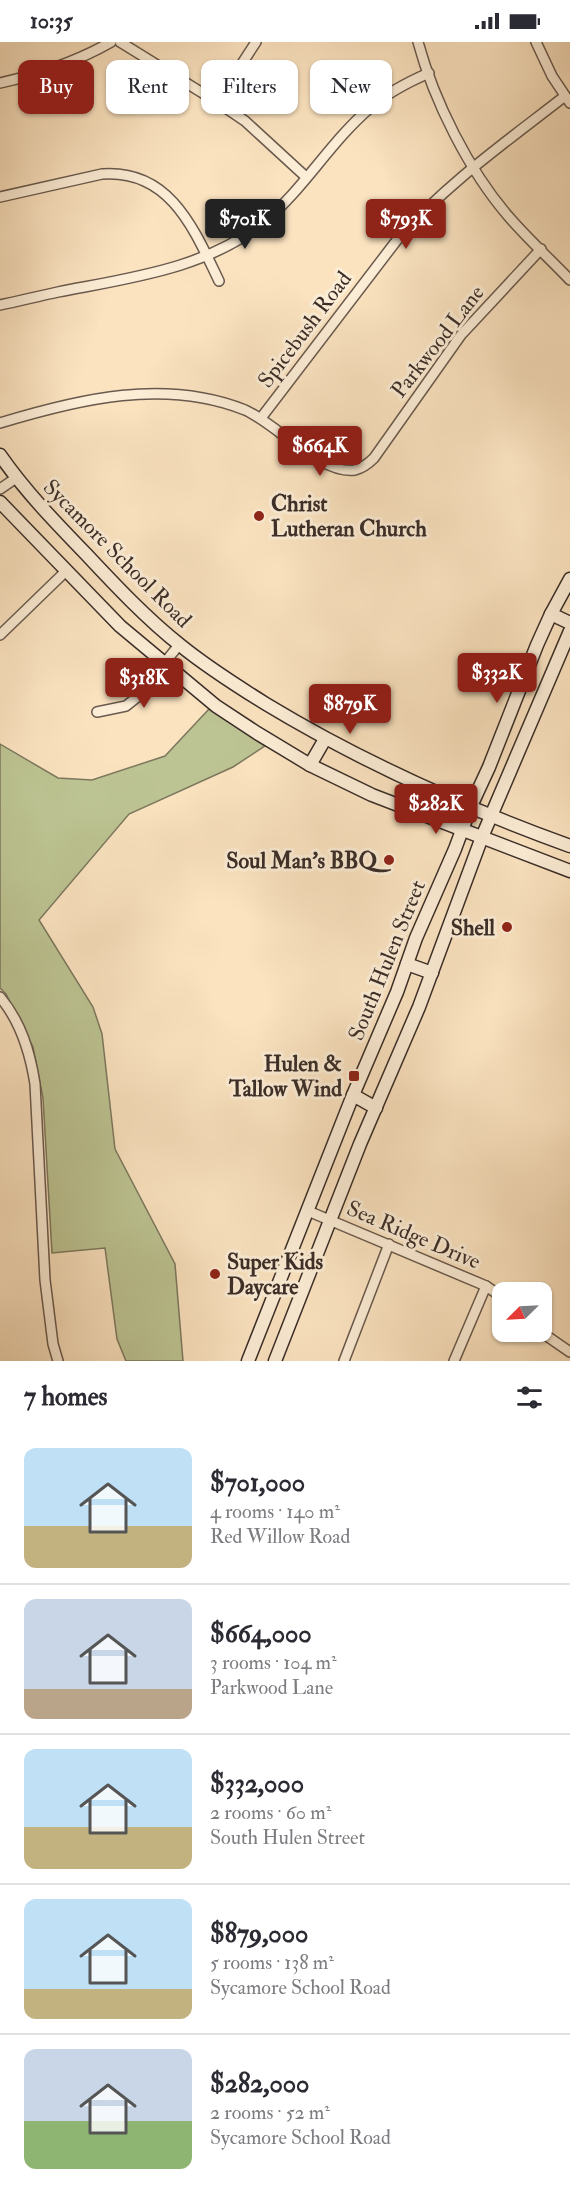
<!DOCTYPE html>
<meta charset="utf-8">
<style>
body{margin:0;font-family:"IM FELL Double Pica",serif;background:#f2f2f3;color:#2b2b33;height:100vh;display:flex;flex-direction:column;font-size:22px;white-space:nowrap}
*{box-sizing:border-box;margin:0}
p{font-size:20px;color:#7c7c81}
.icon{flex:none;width:33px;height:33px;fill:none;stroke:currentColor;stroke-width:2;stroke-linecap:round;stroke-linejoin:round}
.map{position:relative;height:1319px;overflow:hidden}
.sheet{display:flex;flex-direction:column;background:#fff;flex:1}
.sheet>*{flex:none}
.hud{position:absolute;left:18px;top:18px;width:534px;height:54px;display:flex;gap:12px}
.needle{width:39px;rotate:246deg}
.fabs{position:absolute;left:492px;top:1240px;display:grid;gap:12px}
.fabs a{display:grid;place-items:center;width:60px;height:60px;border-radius:12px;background:#fff;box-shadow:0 2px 4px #0004;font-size:30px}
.price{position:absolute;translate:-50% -51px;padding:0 14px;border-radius:6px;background:#8f2418;color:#fff;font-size:20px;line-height:39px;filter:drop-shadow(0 2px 3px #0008)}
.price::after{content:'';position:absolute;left:50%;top:36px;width:18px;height:14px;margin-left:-9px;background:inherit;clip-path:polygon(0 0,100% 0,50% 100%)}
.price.current{background:#222;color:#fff}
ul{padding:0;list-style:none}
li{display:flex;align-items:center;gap:18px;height:150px;padding:0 24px}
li+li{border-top:2px solid #e1e1e2}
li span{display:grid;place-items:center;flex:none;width:168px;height:120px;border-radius:12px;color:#555}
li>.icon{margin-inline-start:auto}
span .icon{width:72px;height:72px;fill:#fffc;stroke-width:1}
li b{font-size:26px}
h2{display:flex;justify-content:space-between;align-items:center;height:72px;padding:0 24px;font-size:26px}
.pill{padding:0 21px;border-radius:12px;background:#fff;box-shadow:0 2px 4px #0004;font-size:21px;line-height:54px}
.pill.current{background:#8f2418;color:#fff}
.status{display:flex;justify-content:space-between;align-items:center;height:42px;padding:0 30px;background:#fff;direction:ltr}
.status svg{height:16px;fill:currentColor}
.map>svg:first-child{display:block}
.green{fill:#bdc493;stroke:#7c785e;stroke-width:1.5}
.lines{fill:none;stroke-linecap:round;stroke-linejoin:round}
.street-casing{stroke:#6a5a4e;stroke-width:12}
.secondary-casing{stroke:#3a2d28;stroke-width:15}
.street{stroke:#fcedd6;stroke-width:9}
.secondary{stroke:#fcedd6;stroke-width:12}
.poi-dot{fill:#8f2418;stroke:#fcedd6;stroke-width:2}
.labels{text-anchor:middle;stroke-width:6;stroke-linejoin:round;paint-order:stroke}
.street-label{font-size:22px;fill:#3a2d28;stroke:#fcedd6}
.poi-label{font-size:22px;font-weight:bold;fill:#3a2d28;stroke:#fcedd6;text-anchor:end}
</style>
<div class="status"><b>10:35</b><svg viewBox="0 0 49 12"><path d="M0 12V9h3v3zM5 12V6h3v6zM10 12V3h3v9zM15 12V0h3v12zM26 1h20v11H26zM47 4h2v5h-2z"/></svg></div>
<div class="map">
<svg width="570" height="1319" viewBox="0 0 570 1319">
<rect width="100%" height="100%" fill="#fbe3c0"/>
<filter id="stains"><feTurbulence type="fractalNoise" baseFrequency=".00333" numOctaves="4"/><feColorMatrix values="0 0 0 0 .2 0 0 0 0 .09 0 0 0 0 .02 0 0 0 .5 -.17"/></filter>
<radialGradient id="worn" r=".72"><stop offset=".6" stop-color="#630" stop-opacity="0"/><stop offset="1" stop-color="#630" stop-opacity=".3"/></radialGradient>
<!-- green -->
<path class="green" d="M209,667L265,704L233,725L129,772L39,878L93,965L102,992L115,1107L175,1222L183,1319H126L117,1297L105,1206L52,1211L43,1056L33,1005L6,952L0,946V702L58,736L92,738L165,714Z"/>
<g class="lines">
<!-- street casing -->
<g class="street-casing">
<g id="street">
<path d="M120,0L217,60L245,79L306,135"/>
<path d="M418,0C434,59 469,129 509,175C528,197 550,217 570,238"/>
<path d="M536,0L552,34L570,61"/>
<path d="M0,41C40,32 76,20 111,0"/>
<path d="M217,60L256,0"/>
<path d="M0,155L102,132C170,127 194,187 219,239"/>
<path d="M0,263C19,259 39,254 58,250C129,236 206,227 264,180C304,147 330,100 370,66C387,51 408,40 429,31"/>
<path d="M261,376L397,198C446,142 506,100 565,54"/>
<path d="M0,381C79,357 165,336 245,368C277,382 321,433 355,428C362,426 369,421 374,416L461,293L541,207"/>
<path d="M0,447L16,436"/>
<path d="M0,593L65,530"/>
<path d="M97,670L126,664L136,656L179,603"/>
<path d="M0,955C21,980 30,1010 35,1042L45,1238L53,1302L58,1319"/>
<path d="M308,1169L486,1244L502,1255"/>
<path d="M541,1290L570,1310"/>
<path d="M344,1319L389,1202"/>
<path d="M454,1319L486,1244"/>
</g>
</g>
<!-- secondary casing -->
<g class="secondary-casing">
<g id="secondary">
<path d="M0,413C25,449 55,480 86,512C115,543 147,577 180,603C207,625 237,644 266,662C362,720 465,766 570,804"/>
<path d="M0,460L120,584L216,664L257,691L310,723L372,753L570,829"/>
<path d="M551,572L570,581"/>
<path d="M310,723L325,697"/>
<path d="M407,922L432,931"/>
<path d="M353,1053L376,1066"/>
<path d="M248,1319L353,1053L397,950L416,896L455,807L471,764L489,725L537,603L551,572L570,537"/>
<path d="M275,1319L360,1102L419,965L482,795L570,589"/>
</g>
</g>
<!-- street -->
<use href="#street" class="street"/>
<!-- secondary -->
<use href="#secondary" class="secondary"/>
</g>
<!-- markers -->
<g class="poi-dot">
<circle cx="259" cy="474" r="6"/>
<circle cx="389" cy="818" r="6"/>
<circle cx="507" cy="885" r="6"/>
<rect x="348" y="1028" width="12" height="12" rx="3"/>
<circle cx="215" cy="1232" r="6"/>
</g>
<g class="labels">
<!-- street labels -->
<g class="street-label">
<text transform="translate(304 287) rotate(-53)" y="8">Spicebush Road</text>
<text transform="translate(437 299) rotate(-52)" y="8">Parkwood Lane</text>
<text transform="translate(118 511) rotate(45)" y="8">Sycamore School Road</text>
<text transform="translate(386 918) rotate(-68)" y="8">South Hulen Street</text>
<text transform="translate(414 1192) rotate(23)" y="8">Sea Ridge Drive</text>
</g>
<!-- poi labels -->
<g class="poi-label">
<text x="271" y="469" text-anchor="start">Christ<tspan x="271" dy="25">Lutheran Church</tspan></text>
<text x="377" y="826">Soul Man's BBQ</text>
<text x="495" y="893">Shell</text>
<text x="342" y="1029">Hulen &amp;<tspan x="342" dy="25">Tallow Wind</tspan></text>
<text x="227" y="1227" text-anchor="start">Super Kids<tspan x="227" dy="25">Daycare</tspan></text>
</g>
</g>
<rect width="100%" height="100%" filter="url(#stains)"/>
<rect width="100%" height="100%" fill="url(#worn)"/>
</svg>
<div class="fabs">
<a><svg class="needle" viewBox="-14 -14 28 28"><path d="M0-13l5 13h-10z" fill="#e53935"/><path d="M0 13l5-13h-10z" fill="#7c7c81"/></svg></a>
</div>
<b class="price current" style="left:245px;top:208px">$701K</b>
<b class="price" style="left:406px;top:208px">$793K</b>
<b class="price" style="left:320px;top:435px">$664K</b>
<b class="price" style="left:497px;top:662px">$332K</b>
<b class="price" style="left:144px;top:667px">$318K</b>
<b class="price" style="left:350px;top:693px">$879K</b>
<b class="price" style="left:436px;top:793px">$282K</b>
<div class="hud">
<a class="pill current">Buy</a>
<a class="pill">Rent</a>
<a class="pill">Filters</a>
<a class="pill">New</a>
</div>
</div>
<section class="sheet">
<h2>7 homes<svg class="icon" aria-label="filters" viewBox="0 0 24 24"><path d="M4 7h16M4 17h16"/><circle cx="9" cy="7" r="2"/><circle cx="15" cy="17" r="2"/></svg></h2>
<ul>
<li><span style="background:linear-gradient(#bfe0f5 65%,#c2b280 0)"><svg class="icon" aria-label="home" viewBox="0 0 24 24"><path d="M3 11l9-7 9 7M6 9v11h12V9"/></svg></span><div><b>$701,000</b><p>4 rooms · 140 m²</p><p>Red Willow Road</p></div></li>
<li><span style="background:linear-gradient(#c9d6e8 75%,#b9a48a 0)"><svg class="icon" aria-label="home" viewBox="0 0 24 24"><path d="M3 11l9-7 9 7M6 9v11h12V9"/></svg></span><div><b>$664,000</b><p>3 rooms · 104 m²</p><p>Parkwood Lane</p></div></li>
<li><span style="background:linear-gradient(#bfe0f5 65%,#c2b280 0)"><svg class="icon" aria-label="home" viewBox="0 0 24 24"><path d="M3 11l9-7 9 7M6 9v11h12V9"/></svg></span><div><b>$332,000</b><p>2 rooms · 60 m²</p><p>South Hulen Street</p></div></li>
<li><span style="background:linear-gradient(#bfe0f5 75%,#c2b280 0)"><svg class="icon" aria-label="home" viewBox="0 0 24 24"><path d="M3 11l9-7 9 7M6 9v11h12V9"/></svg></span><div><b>$879,000</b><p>5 rooms · 138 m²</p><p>Sycamore School Road</p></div></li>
<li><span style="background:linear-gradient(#c9d6e8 60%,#8fb573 0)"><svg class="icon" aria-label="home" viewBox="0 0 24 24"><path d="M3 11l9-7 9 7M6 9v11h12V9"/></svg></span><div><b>$282,000</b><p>2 rooms · 52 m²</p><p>Sycamore School Road</p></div></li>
</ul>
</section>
